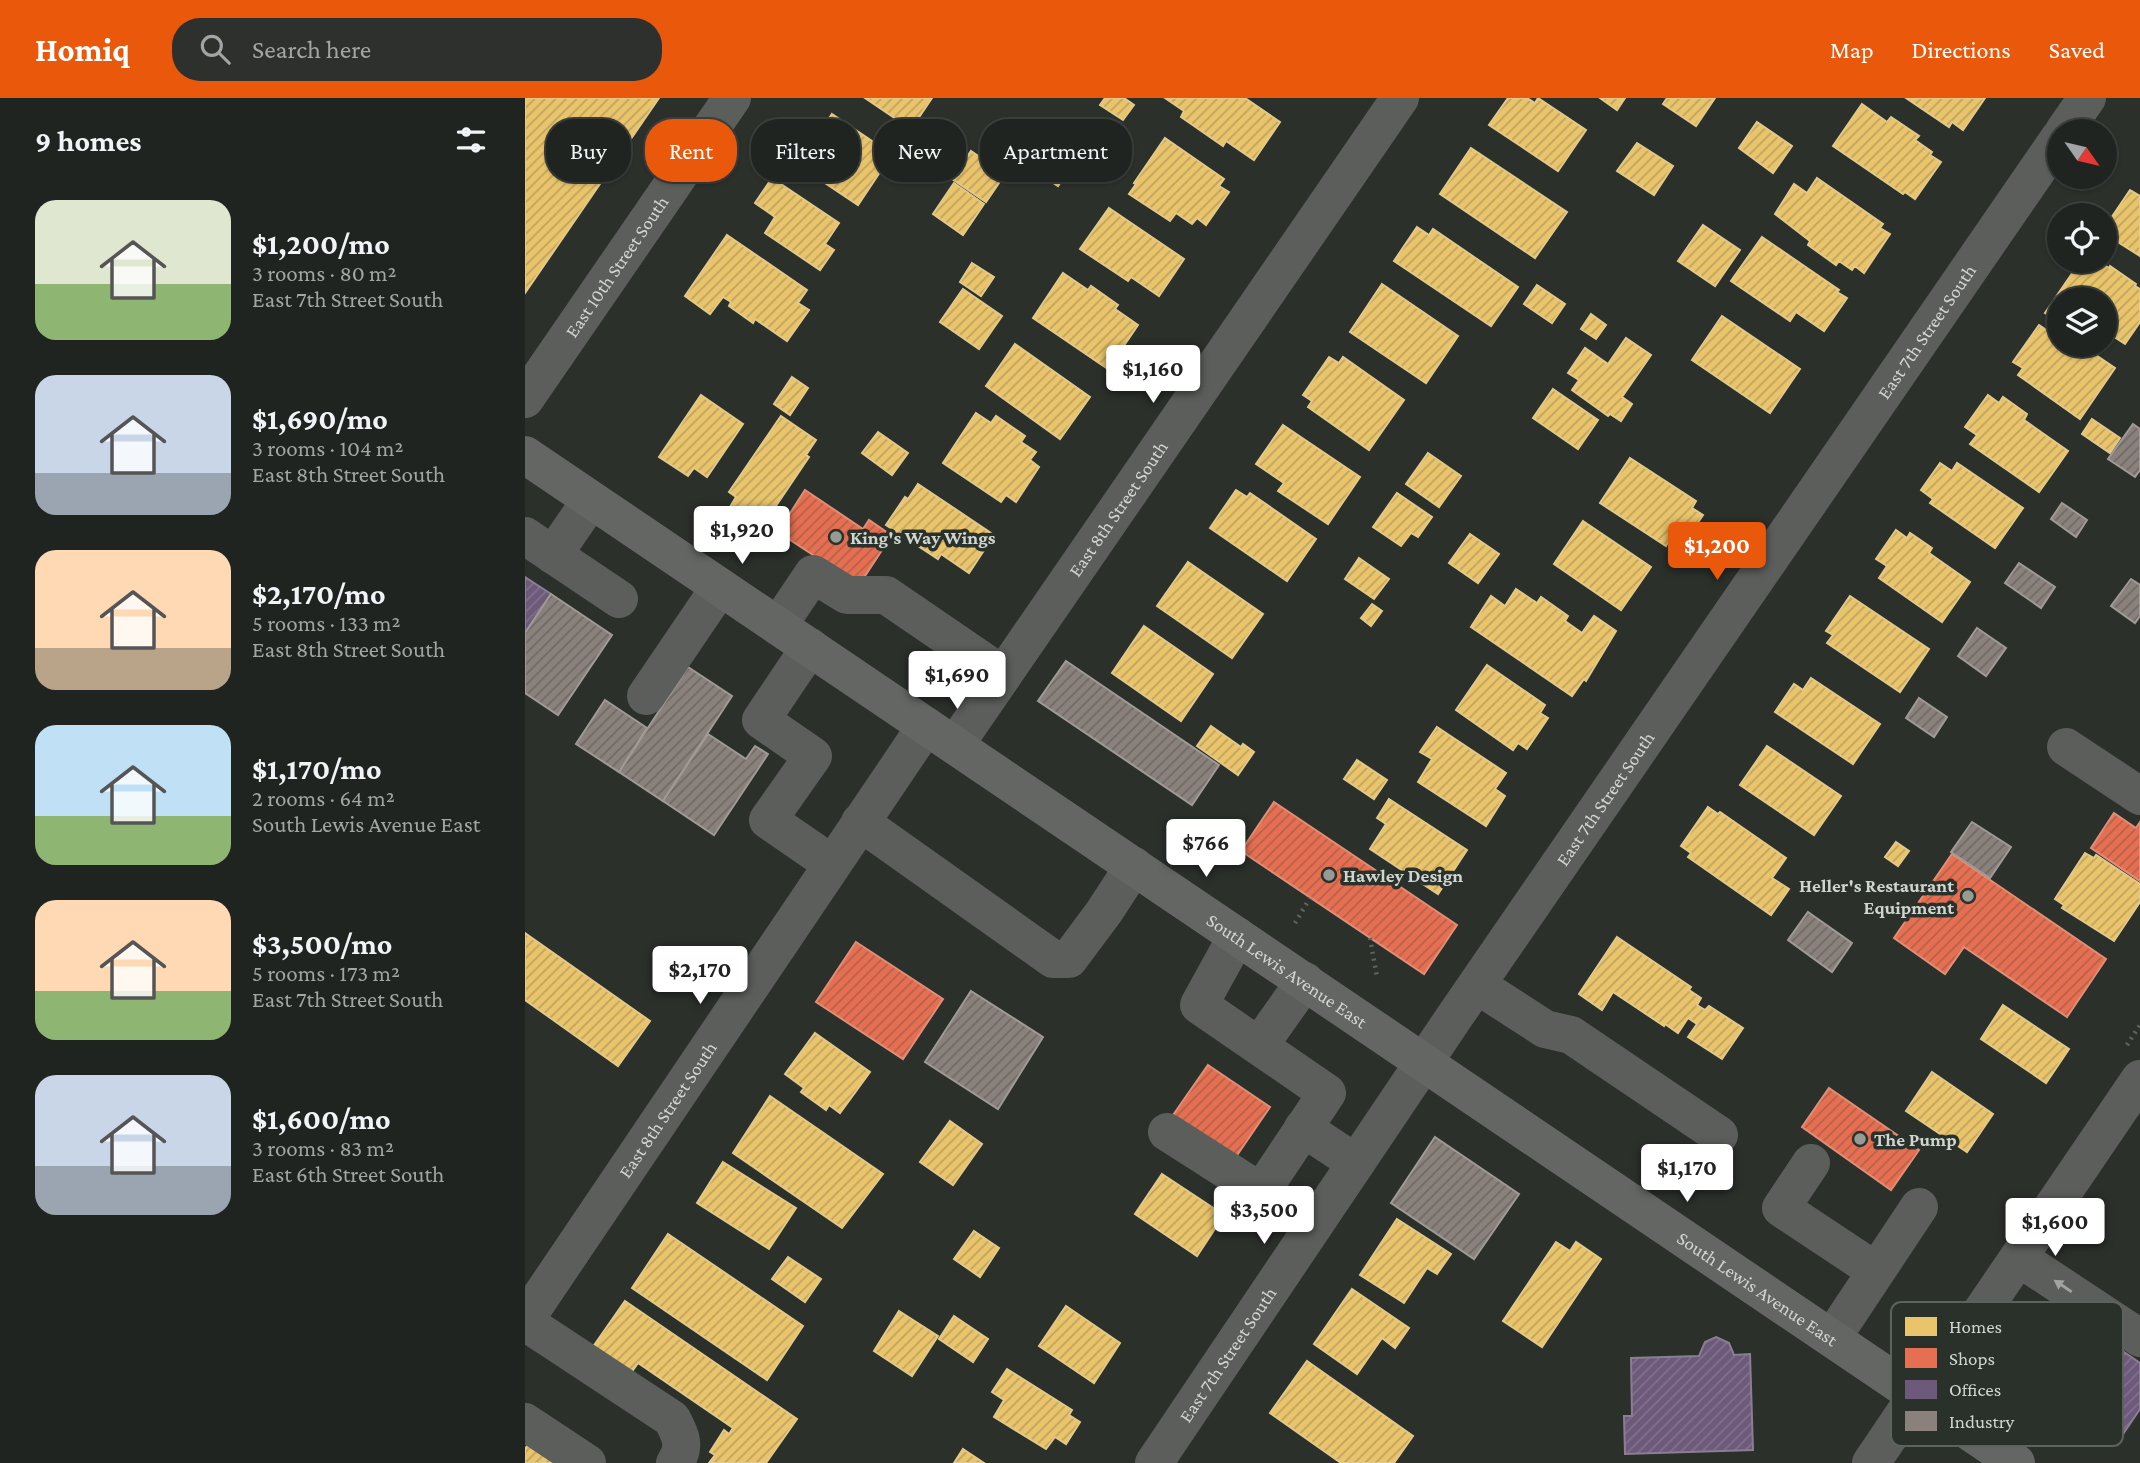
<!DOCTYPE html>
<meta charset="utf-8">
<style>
body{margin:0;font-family:"Crimson Pro",serif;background:#2d302d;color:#f1f3f6;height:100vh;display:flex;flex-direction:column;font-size:26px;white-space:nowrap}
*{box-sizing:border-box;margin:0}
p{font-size:23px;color:#a2a4a5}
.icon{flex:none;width:38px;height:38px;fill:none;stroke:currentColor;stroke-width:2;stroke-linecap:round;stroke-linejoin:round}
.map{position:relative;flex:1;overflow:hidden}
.panel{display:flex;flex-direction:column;background:#202420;width:525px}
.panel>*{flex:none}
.top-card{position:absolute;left:21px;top:21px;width:665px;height:63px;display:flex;gap:14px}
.needle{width:46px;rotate:124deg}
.fabs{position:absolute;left:1522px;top:21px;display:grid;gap:14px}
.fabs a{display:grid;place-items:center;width:70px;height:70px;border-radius:50%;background:#202420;box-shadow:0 2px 5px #0004,0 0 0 2px #3d413e;font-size:35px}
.price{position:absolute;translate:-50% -60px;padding:0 16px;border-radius:7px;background:#fff;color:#222;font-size:23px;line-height:46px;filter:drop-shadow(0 2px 4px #0008)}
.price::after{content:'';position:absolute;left:50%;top:42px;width:21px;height:16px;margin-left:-10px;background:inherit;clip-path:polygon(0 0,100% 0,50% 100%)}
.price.active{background:#ea580c;color:#fff}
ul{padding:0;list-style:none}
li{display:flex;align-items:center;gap:21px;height:175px;padding:0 35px}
li span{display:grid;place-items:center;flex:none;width:196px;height:140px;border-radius:21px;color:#555}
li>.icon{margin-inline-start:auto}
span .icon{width:84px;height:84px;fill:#fffc;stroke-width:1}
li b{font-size:30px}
h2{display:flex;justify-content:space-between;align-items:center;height:84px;padding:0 35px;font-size:30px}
.tag{padding:0 24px;border-radius:28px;background:#202420;box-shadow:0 2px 5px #0004,0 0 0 2px #3d413e;font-size:24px;line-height:63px}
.tag.active{background:#ea580c;color:#fff}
header{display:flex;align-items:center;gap:42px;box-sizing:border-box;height:98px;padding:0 35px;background:#ea580c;color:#fff}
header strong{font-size:33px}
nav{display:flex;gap:38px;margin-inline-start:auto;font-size:24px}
.search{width:490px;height:63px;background:#2d302d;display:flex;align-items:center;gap:18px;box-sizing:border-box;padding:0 24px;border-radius:28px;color:#a2a4a5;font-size:26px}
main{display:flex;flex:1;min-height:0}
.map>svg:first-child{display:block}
.homes{fill:url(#homes-hatch);stroke:#e2c989;stroke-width:2}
.shops{fill:url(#shops-hatch);stroke:#e08e77;stroke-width:2}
.offices{fill:url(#offices-hatch);stroke:#8b7e94;stroke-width:2}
.industry{fill:url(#industry-hatch);stroke:#9f9a95;stroke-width:2}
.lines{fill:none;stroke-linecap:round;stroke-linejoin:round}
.path{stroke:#616361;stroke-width:4.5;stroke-dasharray:2 5;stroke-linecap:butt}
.minor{stroke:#5b5e5b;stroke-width:38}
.major{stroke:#646664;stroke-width:38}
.oneway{fill:#a1a5a1}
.poi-dot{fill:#969b96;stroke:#2a312a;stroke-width:2.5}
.labels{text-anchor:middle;stroke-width:7;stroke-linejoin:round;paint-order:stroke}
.street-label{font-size:19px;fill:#d0d5d0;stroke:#2a312a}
.poi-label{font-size:19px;font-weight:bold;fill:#d0d5d0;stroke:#2a312a;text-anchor:start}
.key{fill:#2a312a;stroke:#5c625c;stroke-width:2}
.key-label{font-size:19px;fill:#d0d5d0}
</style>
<header>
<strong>Homiq</strong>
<div class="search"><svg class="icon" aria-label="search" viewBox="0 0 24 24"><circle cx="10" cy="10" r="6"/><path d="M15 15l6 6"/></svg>Search here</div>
<nav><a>Map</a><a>Directions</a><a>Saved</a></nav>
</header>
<main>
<section class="panel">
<h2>9 homes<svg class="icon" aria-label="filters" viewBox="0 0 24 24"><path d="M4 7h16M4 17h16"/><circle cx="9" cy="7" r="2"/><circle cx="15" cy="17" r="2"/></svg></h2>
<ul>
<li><span style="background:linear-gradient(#dfe7d0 60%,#8fb573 0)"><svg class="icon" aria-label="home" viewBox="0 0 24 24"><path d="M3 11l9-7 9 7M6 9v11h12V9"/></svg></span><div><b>$1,200/mo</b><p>3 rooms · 80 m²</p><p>East 7th Street South</p></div></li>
<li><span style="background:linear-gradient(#c9d6e8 70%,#9aa5b1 0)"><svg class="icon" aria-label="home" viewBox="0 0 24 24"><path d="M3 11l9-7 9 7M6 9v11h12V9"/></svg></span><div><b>$1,690/mo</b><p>3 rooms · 104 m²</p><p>East 8th Street South</p></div></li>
<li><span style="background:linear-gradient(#ffd9b3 70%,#b9a48a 0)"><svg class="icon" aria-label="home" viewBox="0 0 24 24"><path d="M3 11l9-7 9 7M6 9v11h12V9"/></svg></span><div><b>$2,170/mo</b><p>5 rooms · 133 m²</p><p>East 8th Street South</p></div></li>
<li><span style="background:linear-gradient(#bfe0f5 65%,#8fb573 0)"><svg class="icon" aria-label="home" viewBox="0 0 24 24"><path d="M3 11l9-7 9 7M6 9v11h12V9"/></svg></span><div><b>$1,170/mo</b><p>2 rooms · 64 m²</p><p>South Lewis Avenue East</p></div></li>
<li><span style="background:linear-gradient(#ffd9b3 65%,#8fb573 0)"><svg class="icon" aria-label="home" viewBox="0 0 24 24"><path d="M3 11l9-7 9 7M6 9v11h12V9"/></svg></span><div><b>$3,500/mo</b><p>5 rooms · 173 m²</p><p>East 7th Street South</p></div></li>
<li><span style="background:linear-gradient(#c9d6e8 65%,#9aa5b1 0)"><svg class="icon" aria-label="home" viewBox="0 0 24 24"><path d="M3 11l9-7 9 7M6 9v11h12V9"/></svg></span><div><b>$1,600/mo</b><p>3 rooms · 83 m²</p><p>East 6th Street South</p></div></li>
</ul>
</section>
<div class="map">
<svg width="1615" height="1365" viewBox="0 0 1615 1365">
<defs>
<pattern id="homes-hatch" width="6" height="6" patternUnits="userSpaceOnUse" patternTransform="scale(1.75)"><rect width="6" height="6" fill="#e9c46a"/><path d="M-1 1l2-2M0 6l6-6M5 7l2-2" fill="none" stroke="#bea35f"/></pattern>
<pattern id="shops-hatch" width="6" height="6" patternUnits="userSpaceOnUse" patternTransform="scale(1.75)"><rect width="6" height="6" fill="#e76f51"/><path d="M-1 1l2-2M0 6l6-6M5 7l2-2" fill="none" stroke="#b4614b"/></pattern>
<pattern id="offices-hatch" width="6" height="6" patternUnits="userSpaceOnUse" patternTransform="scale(1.75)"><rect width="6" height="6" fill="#6d597a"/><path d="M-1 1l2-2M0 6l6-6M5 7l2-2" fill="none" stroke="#81708c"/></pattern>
<pattern id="industry-hatch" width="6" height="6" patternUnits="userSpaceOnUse" patternTransform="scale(1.75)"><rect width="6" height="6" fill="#8a817c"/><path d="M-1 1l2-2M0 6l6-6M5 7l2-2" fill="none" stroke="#6f6a66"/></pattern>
</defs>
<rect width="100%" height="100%" fill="#2b302b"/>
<!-- homes -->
<g class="homes">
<path d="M0,0H134L0,195Z"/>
<path d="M340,0H407L386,31Z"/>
<path d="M580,0H599L609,7L598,22L575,7Z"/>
<path d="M640,0H720L755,24L729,62L701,43L698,48L656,19L659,13Z"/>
<path d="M983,0H1002L1010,5L1013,0L1061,32L1033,73L964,27Z"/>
<path d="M1075,0H1100L1092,12Z"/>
<path d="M1142,0H1190L1171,28L1138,6Z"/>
<path d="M1381,0H1460L1438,32L1427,24L1424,29Z"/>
<path d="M1337,6L1362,24L1366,19L1394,38L1390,42L1407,54L1405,57L1416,64L1390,101L1380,94L1378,96L1308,48Z"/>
<path d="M307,16L353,47L351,50L365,59L333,107L273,67Z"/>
<path d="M1232,24L1267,48L1248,75L1214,50Z"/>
<path d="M640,40L699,81L694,88L704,94L681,127L672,120L667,126L651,115L645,123L604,96L611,86L609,85Z"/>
<path d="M1112,45L1148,68L1129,97L1092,73Z"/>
<path d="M519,46L548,65L533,88L503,68Z"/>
<path d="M946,50L1042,114L1010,160L915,96Z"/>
<path d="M446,53L480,76L461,104L427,81Z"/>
<path d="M247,80L314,125L300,146L309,152L295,172L240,135L250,119L230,105Z"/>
<path d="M1292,80L1358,126L1355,130L1365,136L1339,175L1330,168L1327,172L1314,163L1311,167L1283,147L1285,143L1250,116L1269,86L1282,95Z"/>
<path d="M429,85L459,106L438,137L408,116Z"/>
<path d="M1605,92L1615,98V158L1580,136V129Z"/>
<path d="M584,110L659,161L634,198L606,179L603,183L555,151Z"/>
<path d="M1178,127L1215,152L1190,188L1153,163Z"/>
<path d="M892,129L904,137L908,131L993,189L966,228L869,163Z"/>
<path d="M202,137L282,192L273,205L284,212L262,243L230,221L228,225L204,208L206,204L198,199L185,216L160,198Z"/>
<path d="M1237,139L1314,192L1312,194L1322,200L1299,233L1271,214L1265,223L1206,183Z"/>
<path d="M1558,163H1573L1584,170L1585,168L1611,186L1610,188L1615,191V224L1600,246L1580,233V201H1535V225L1520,215L1548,174L1550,176Z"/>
<path d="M447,165L469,179L456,198L435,184Z"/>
<path d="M538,175L563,192L566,188L593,207L590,211L613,227L583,271L508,220Z"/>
<path d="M857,186L933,238L901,285L825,234Z"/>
<path d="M1012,187L1040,206L1027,225L999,206Z"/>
<path d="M438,191L477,218L454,251L415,224Z"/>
<path d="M1066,216L1081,227L1071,241L1056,231Z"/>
<path d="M1197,218L1275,271L1245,315L1167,262Z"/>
<path d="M1514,227L1523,233L1527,227L1535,232V247H1556L1590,270L1555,321L1493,277L1498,270L1488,264Z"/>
<path d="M1101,240L1126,257L1097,299L1107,306L1096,323L1085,316L1083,318L1047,292L1054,282L1043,275L1060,250L1083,266Z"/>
<path d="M490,246L565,299L535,341L461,288Z"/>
<path d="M804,259L814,265L818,259L879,302L844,352L783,309L787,303L778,297Z"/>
<path d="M267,279L283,290L265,317L249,306Z"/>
<path d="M1028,291L1073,322L1053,351L1008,320Z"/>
<path d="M176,297L218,326L182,379L169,370L163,378L134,359Z"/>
<path d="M1463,297L1474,305L1478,299L1502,316L1499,322L1543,353L1514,394L1445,346L1452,337L1440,329Z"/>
<path d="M451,315L466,325L471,318L500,338L496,344L511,354L505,362L514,369L491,404L481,397L476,404L418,365Z"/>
<path d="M256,318L291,342L281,357L284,359L236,430L205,409L211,399L204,394Z"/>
<path d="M1567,321L1595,340L1585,355L1557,336Z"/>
<path d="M758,327L835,379L803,426L753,393L759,385L731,366Z"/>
<path d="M353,334L383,355L367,377L337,355Z"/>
<path d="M903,355L936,378L914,409L881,386Z"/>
<path d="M1105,360L1171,403L1167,410L1178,417L1155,451L1143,444L1141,448L1075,405Z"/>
<path d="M1415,365L1427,373L1432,365L1498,410L1470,450L1405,405L1408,401L1396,392Z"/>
<path d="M393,386L469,437L444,475L416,456L413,461L361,427L380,399L383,401Z"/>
<path d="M711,392L722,399L725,395L791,441L762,483L685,430Z"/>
<path d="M872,395L907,419L893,439L886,435L876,448L848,429Z"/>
<path d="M1058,423L1126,469L1096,512L1029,466Z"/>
<path d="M1371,432L1382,440L1385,435L1407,450L1404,455L1445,484L1417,524L1354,480L1362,468L1351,461Z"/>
<path d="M945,436L974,456L953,485L924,465Z"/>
<path d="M834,460L864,481L849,501L820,481Z"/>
<path d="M663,464L738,516L707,560L632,508Z"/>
<path d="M991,491L1012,505L1016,499L1043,518L1040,523L1057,535L1069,518L1091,533L1061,583L1059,581L1047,598L946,529L966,498L980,508Z"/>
<path d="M1325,498L1404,551L1375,594L1302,545L1308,537L1301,533Z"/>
<path d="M847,506L857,513L846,528L836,520Z"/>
<path d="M619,528L688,576L656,623L587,575Z"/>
<path d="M962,567L1020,607L1015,615L1023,620L1002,651L993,645L988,652L931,612Z"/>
<path d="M1286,580L1355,626L1328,666L1250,614L1269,586L1278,592Z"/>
<path d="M686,628L716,649L718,646L729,654L713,677L672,648Z"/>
<path d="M912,629L981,675L970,691L980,698L961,728L893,684L907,661L895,654Z"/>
<path d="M1242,648L1316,698L1289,737L1215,687Z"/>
<path d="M832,662L862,682L849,701L819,681Z"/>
<path d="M864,701L942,752L913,796L845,751L861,726L852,720Z"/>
<path d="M1183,709L1193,716L1195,714L1261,760L1247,780L1264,791L1246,817L1163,759L1166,755L1156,748Z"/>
<path d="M1371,744L1384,753L1373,768L1360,759Z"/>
<path d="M1560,755L1569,760L1571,757L1615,786V804L1589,843L1537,810L1539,807L1530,801Z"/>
<path d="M0,835L125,923L93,968L0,902Z"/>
<path d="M1092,839L1166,889L1164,892L1176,900L1172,907L1180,912L1184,908L1218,930L1197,961L1163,939L1172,926L1163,920L1153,935L1140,926L1139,928L1088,894L1077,912L1054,896Z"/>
<path d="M1478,907L1544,951L1521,985L1456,941Z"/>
<path d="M290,935L345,974L315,1015L304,1007L301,1012L276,994L279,990L260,976Z"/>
<path d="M1407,974L1468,1016L1442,1054L1381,1013Z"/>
<path d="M245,998L358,1076L317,1130L208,1055Z"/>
<path d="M425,1023L457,1046L428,1087L395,1064Z"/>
<path d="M198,1064L271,1110L244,1151L172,1105Z"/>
<path d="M637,1076L699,1117L672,1158L610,1116Z"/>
<path d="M872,1121L926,1156L912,1176L902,1170L879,1205L835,1177Z"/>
<path d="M449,1133L474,1150L455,1179L429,1161Z"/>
<path d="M143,1136L278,1228L242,1282L107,1190Z"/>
<path d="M1031,1144L1045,1153L1051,1144L1076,1161L1017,1249L978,1223Z"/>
<path d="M263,1159L296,1181L280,1204L247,1181Z"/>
<path d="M827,1191L884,1230L870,1250L857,1240L832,1276L789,1246Z"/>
<path d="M100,1203L272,1321L241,1365H184L190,1357L185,1354L199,1332L204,1336L208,1330L113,1265L101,1282L63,1256Z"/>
<path d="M541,1208L595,1245L569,1285L514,1248Z"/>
<path d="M374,1213L413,1238L387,1278L349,1253Z"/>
<path d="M429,1218L463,1241L448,1264L414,1241Z"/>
<path d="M782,1263L888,1338L869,1365H816L745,1315Z"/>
<path d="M482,1271L547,1312L544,1317L555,1324L541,1346L530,1339L521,1351L469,1319L479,1302L467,1294Z"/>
<path d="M9,1338L46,1365H0V1351Z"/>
<path d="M438,1351L459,1365H429Z"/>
</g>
<!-- shops -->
<g class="shops">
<path d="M280,392L338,431L344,422L363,435L358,444L361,446L334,487L253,434Z"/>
<path d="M749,704L932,827L899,876L716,753Z"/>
<path d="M1589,715L1611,730L1615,724V783L1566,750Z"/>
<path d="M1427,756L1581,861L1542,919L1439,849L1420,876L1369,840Z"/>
<path d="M331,844L418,901L378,961L291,904Z"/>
<path d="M683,967L745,1009L708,1063L646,1020Z"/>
<path d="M1304,990L1394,1052L1366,1092L1277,1029Z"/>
</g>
<!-- offices -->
<g class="offices">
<path d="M0,479L26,496L0,535Z"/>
<path d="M1536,1211L1615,1265V1311L1596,1339L1495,1271Z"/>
<path d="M1191,1239L1204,1245L1209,1257L1225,1256L1228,1352L1100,1356L1099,1318H1107L1106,1260L1174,1258L1180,1244Z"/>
</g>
<!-- industry -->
<g class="industry">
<path d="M1608,326L1615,331V372L1610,379L1583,361Z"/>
<path d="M1537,405L1562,422L1551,439L1526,421Z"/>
<path d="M1494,465L1530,489L1516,510L1480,485Z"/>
<path d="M1606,481L1615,487V518L1610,525L1586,508Z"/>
<path d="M26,496L87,537L33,617L0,595V535Z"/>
<path d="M1452,530L1481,550L1461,578L1433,558Z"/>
<path d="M541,563L694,667L667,707L513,603Z"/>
<path d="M163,569L207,598L138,703L94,674Z"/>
<path d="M1394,600L1422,619L1409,639L1381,620Z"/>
<path d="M80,602L122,630L94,674L51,646Z"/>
<path d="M183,636L221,661L230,648L243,656L189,737L138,703Z"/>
<path d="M1447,724L1486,749L1465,780L1426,754Z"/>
<path d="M1283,814L1327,845L1307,874L1263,842Z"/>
<path d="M446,893L518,939L473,1011L400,964Z"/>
<path d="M910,1039L994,1096L949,1161L866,1105Z"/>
</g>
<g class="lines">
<!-- path -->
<g class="path">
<path d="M770,825L785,800"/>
<path d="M845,840L852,879"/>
<path d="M1602,947L1615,927"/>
</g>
<!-- minor -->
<g class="minor">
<path d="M1539,33L1562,0"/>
<path id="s1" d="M0,301L207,0"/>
<path d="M0,438L94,501"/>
<path d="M28,457L66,402"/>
<path d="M253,528L288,476L322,497H361L478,577"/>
<path d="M285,549L236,622L288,658L243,722L307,766"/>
<path d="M121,598L195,489"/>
<path id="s2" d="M430,647L875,0"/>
<path d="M1541,649L1615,698"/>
<path d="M335,724L528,861H544L579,814L609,768"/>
<path d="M952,887L1020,931L1046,937L1194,1037"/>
<path d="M734,948L780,883"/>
<path d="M778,1030L831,1065"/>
<path d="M642,1034L736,1094L802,995L674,907L712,838"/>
<path d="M1286,1065L1256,1110L1351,1173"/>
<path d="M1494,1160L1615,1240"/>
<path id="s3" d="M0,1222L401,628"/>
<path d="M0,1224L147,1321C156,1338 161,1348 150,1365"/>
<path d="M1307,1240L1394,1109"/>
<path d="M0,1324L62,1365"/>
<path id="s4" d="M629,1365L930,918L1535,39"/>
<path d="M1346,1365L1392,1297L1423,1263L1615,981"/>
</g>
<!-- major -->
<path class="major" id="s5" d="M0,357L1491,1365"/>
</g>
<!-- one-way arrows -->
<defs><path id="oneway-solid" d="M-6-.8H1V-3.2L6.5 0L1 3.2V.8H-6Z" transform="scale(1.75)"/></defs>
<use class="oneway" href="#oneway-solid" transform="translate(1538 1188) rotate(-146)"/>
<!-- markers -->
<g class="poi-dot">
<circle cx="311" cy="439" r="7"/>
<circle cx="804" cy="777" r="7"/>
<circle cx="1443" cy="798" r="7"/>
<circle cx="1335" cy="1041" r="7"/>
</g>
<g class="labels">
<!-- street labels -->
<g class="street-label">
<text dy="7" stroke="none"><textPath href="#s1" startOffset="161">East 10th Street South</textPath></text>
<text dy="7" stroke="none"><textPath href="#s4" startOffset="1370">East 7th Street South</textPath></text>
<text dy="7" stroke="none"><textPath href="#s2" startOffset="287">East 8th Street South</textPath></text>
<text dy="7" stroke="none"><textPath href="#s4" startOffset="803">East 7th Street South</textPath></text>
<text dy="7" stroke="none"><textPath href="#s5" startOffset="920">South Lewis Avenue East</textPath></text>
<text dy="7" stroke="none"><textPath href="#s3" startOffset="254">East 8th Street South</textPath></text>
<text dy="7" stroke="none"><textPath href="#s5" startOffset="1488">South Lewis Avenue East</textPath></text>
<text dy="7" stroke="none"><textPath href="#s4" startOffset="131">East 7th Street South</textPath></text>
</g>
<!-- poi labels -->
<g class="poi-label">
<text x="325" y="446">King's Way Wings</text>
<text x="818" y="784">Hawley Design</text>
<text x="1429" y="794" text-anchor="end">Heller's Restaurant<tspan x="1429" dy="22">Equipment</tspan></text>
<text x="1349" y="1048">The Pump</text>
</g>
</g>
<!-- legend -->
<rect x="1366" y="1204" width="232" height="144" rx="10" class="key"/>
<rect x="1380" y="1219" width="32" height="19" fill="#e9c46a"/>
<rect x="1380" y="1250" width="32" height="20" fill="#e76f51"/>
<rect x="1380" y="1282" width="32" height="19" fill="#6d597a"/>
<rect x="1380" y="1313" width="32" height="20" fill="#8a817c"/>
<g class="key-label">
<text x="1424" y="1235">Homes</text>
<text x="1424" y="1267">Shops</text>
<text x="1424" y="1298">Offices</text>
<text x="1424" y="1330">Industry</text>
</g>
</svg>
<div class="fabs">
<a><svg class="needle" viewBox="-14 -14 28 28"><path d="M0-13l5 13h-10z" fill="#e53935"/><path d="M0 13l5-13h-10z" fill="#a2a4a5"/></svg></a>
<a><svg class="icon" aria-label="locate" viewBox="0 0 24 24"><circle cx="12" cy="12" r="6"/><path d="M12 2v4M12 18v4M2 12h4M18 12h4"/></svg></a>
<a><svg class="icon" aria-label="layers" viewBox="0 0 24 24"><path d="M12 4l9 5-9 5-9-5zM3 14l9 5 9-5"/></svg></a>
</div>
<b class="price" style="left:628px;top:307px">$1,160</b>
<b class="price" style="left:217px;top:468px">$1,920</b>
<b class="price active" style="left:1192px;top:484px">$1,200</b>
<b class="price" style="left:432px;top:613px">$1,690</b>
<b class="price" style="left:681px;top:781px">$766</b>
<b class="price" style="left:175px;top:908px">$2,170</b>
<b class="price" style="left:1162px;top:1106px">$1,170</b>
<b class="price" style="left:739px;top:1148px">$3,500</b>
<b class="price" style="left:1530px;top:1160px">$1,600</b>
<div class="top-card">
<a class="tag">Buy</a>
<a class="tag active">Rent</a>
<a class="tag">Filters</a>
<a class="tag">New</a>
<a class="tag">Apartment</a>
</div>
</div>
</main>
